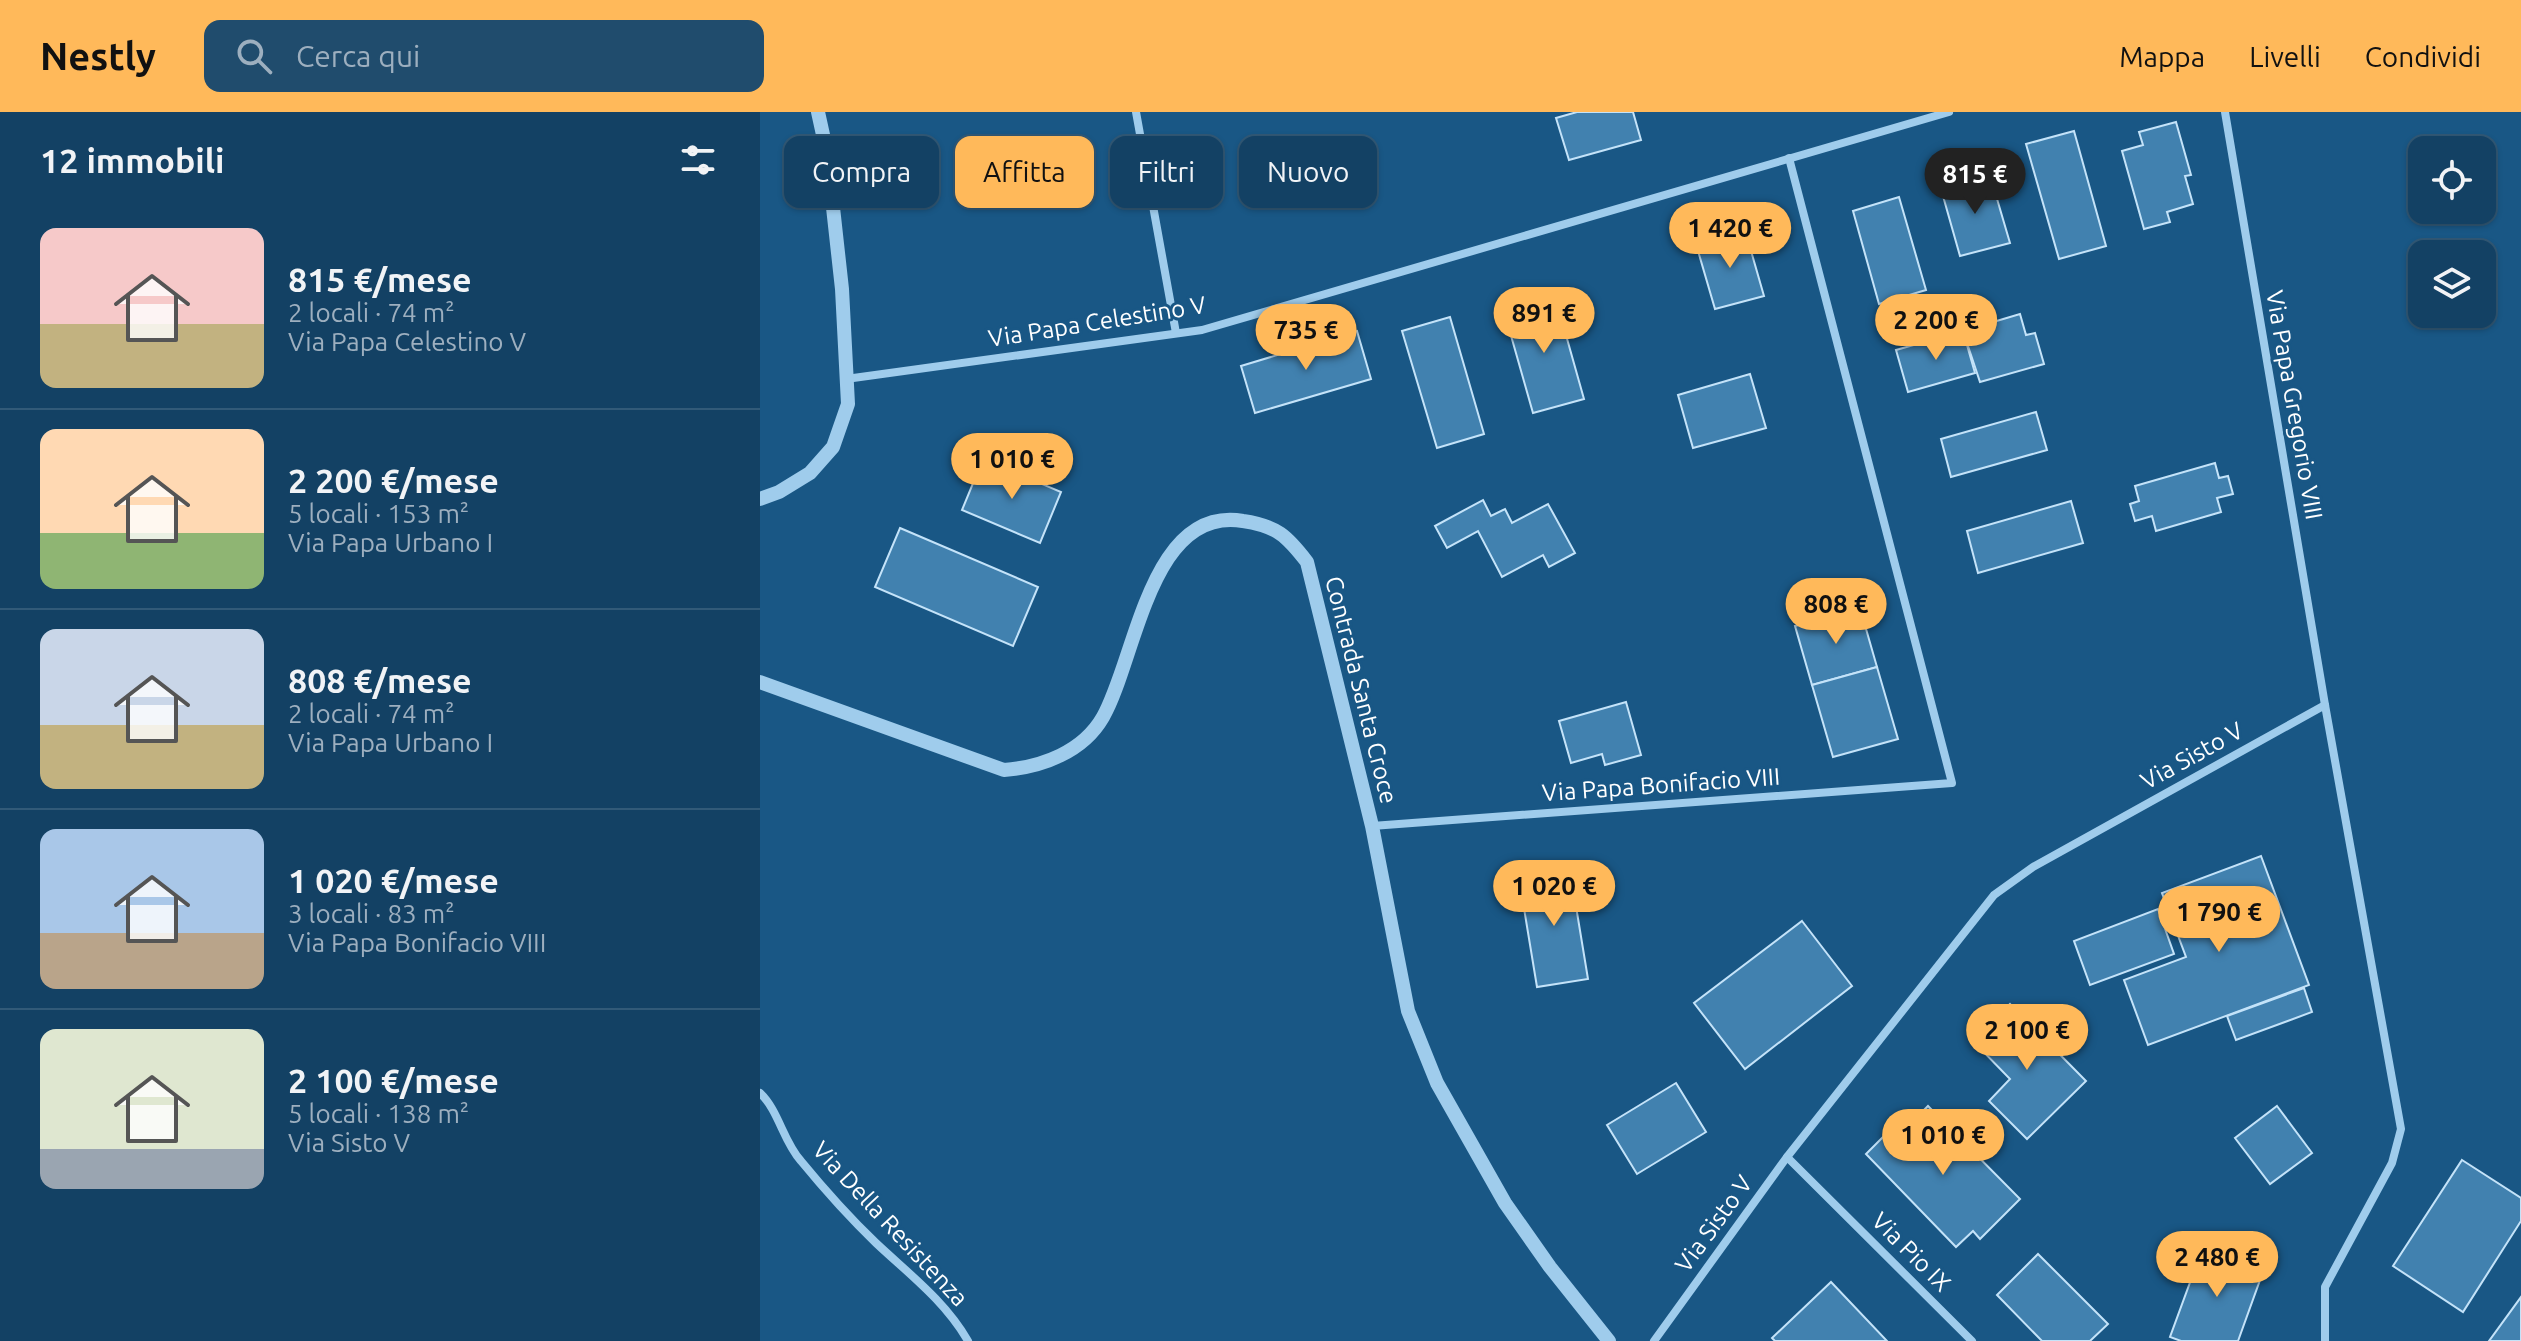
<!DOCTYPE html>
<html lang="it">
<meta charset="utf-8">
<style>
body{margin:0;font-family:Ubuntu,sans-serif;background:#204c6d;color:#f1f3f6;height:100vh;display:flex;flex-direction:column;font-size:30px;white-space:nowrap}
*{box-sizing:border-box;margin:0}
p{font-size:26px;color:#9dafbf}
.icon{flex:none;width:44px;height:44px;fill:none;stroke:currentColor;stroke-width:2;stroke-linecap:round;stroke-linejoin:round}
.map{position:relative;flex:1;overflow:hidden}
.panel{display:flex;flex-direction:column;background:#134164;width:760px}
.panel>*{flex:none}
.guide{position:absolute;left:24px;top:24px;width:760px;height:72px;display:flex;gap:16px}
.fabs{position:absolute;left:1648px;top:24px;display:grid;gap:16px}
.fabs a{display:grid;place-items:center;width:88px;height:88px;border-radius:16px;background:#134164;box-shadow:0 2px 6px #0004,0 0 0 2px #325a78;font-size:40px}
.price{position:absolute;translate:-50% -68px;padding:0 18px;border-radius:28px;background:#ffb95a;color:#111;font-size:26px;line-height:52px;filter:drop-shadow(0 2px 4px #0008)}
.price::after{content:'';position:absolute;left:50%;top:48px;width:24px;height:18px;margin-left:-12px;background:inherit;clip-path:polygon(0 0,100% 0,50% 100%)}
.price.active{background:#222;color:#fff}
ul{padding:0;list-style:none}
li{display:flex;align-items:center;gap:24px;height:200px;padding:0 40px}
li+li{border-top:2px solid #325a78}
li span{display:grid;place-items:center;flex:none;width:224px;height:160px;border-radius:16px;color:#555}
li>.icon{margin-inline-start:auto}
span .icon{width:96px;height:96px;fill:#fffc;stroke-width:1}
li b{font-size:34px}
h2{display:flex;justify-content:space-between;align-items:center;height:96px;padding:0 40px;font-size:34px}
.tag{padding:0 28px;border-radius:16px;background:#134164;box-shadow:0 2px 6px #0004,0 0 0 2px #325a78;font-size:28px;line-height:72px}
.tag.active{background:#ffb95a;color:#111}
header{display:flex;align-items:center;gap:48px;box-sizing:border-box;height:112px;padding:0 40px;background:#ffb95a;color:#111}
header strong{font-size:38px}
nav{display:flex;gap:44px;margin-inline-start:auto;font-size:28px}
.search{width:560px;height:72px;background:#204c6d;display:flex;align-items:center;gap:20px;box-sizing:border-box;padding:0 28px;border-radius:16px;color:#9dafbf;font-size:30px}
main{display:flex;flex:1;min-height:0}
.map>svg:first-child{display:block}
.building{fill:#4181af;stroke:#c4e3f9;stroke-width:2}
.lines{fill:none;stroke-linecap:round;stroke-linejoin:round}
.minor{stroke:#9fccec;stroke-width:8}
.tertiary{stroke:#9fccec;stroke-width:14}
.labels{text-anchor:middle;stroke-width:6;stroke-linejoin:round;paint-order:stroke}
.street-label{font-size:24px;fill:#fff;stroke:#195785}
</style>
<header>
<strong>Nestly</strong>
<div class="search"><svg class="icon" aria-label="search" viewBox="0 0 24 24"><circle cx="10" cy="10" r="6"/><path d="M15 15l6 6"/></svg>Cerca qui</div>
<nav><a>Mappa</a><a>Livelli</a><a>Condividi</a></nav>
</header>
<main>
<section class="panel">
<h2>12 immobili<svg class="icon" aria-label="filters" viewBox="0 0 24 24"><path d="M4 7h16M4 17h16"/><circle cx="9" cy="7" r="2"/><circle cx="15" cy="17" r="2"/></svg></h2>
<ul>
<li><span style="background:linear-gradient(#f6c9c9 60%,#c2b280 0)"><svg class="icon" aria-label="home" viewBox="0 0 24 24"><path d="M3 11l9-7 9 7M6 9v11h12V9"/></svg></span><div><b>815 €/mese</b><p>2 locali · 74 m²</p><p>Via Papa Celestino V</p></div></li>
<li><span style="background:linear-gradient(#ffd9b3 65%,#8fb573 0)"><svg class="icon" aria-label="home" viewBox="0 0 24 24"><path d="M3 11l9-7 9 7M6 9v11h12V9"/></svg></span><div><b>2 200 €/mese</b><p>5 locali · 153 m²</p><p>Via Papa Urbano I</p></div></li>
<li><span style="background:linear-gradient(#c9d6e8 60%,#c2b280 0)"><svg class="icon" aria-label="home" viewBox="0 0 24 24"><path d="M3 11l9-7 9 7M6 9v11h12V9"/></svg></span><div><b>808 €/mese</b><p>2 locali · 74 m²</p><p>Via Papa Urbano I</p></div></li>
<li><span style="background:linear-gradient(#a9c7e8 65%,#b9a48a 0)"><svg class="icon" aria-label="home" viewBox="0 0 24 24"><path d="M3 11l9-7 9 7M6 9v11h12V9"/></svg></span><div><b>1 020 €/mese</b><p>3 locali · 83 m²</p><p>Via Papa Bonifacio VIII</p></div></li>
<li><span style="background:linear-gradient(#dfe7d0 75%,#9aa5b1 0)"><svg class="icon" aria-label="home" viewBox="0 0 24 24"><path d="M3 11l9-7 9 7M6 9v11h12V9"/></svg></span><div><b>2 100 €/mese</b><p>5 locali · 138 m²</p><p>Via Sisto V</p></div></li>
</ul>
</section>
<div class="map">
<svg width="1761" height="1229" viewBox="0 0 1761 1229">
<rect width="100%" height="100%" fill="#195785"/>
<!-- building -->
<g class="building">
<path d="M817,0H873L881,28L809,48L796,6Z"/>
<path d="M1416,10L1431,63L1425,64L1433,92L1407,100L1410,110L1384,117L1362,39L1383,33L1379,20Z"/>
<path d="M1314,19L1346,134L1299,147L1266,32Z"/>
<path d="M1230,63L1250,131L1200,144L1181,77Z"/>
<path d="M1139,85L1166,178L1119,192L1093,99Z"/>
<path d="M985,118L1004,184L955,197L936,132Z"/>
<path d="M795,184L824,287L773,301L744,199Z"/>
<path d="M1260,202L1266,223L1275,221L1284,252L1220,270L1203,219Z"/>
<path d="M690,205L724,322L677,336L642,219Z"/>
<path d="M597,219L611,267L495,301L481,254Z"/>
<path d="M1203,219L1215,261L1148,280L1136,238Z"/>
<path d="M990,262L1006,316L933,336L918,283Z"/>
<path d="M1276,300L1287,338L1191,365L1181,327Z"/>
<path d="M223,347L301,380L280,431L202,398Z"/>
<path d="M1455,351L1459,366L1468,364L1473,382L1457,386L1461,400L1396,419L1392,404L1375,409L1370,392L1379,389L1375,374Z"/>
<path d="M723,388L731,404L745,397L752,411L788,392L815,441L789,455L783,443L742,465L718,419L687,436L675,414Z"/>
<path d="M1311,389L1323,431L1218,461L1207,419Z"/>
<path d="M140,416L278,475L253,534L115,475Z"/>
<path d="M1100,496L1117,555L1052,573L1035,514Z"/>
<path d="M1117,555L1138,627L1073,645L1052,573Z"/>
<path d="M866,590L881,643L845,653L842,642L811,651L799,609Z"/>
<path d="M1501,744L1549,873L1388,933L1364,868L1426,845L1402,781Z"/>
<path d="M810,758L828,867L777,875L759,766Z"/>
<path d="M1398,797L1414,842L1330,873L1314,829Z"/>
<path d="M1042,809L1092,874L985,957L934,891Z"/>
<path d="M1544,876L1552,900L1476,928L1467,904Z"/>
<path d="M1250,892L1326,969L1267,1027L1229,989L1250,967L1213,929Z"/>
<path d="M916,971L946,1020L877,1062L847,1013Z"/>
<path d="M1168,994L1260,1087L1220,1127L1213,1119L1196,1135L1106,1042L1140,1008L1147,1015Z"/>
<path d="M1517,994L1552,1041L1510,1072L1475,1026Z"/>
<path d="M1702,1048L1761,1086V1109L1703,1200L1633,1154Z"/>
<path d="M1443,1135L1504,1157L1478,1229H1421L1410,1225Z"/>
<path d="M1278,1142L1348,1212L1330,1229H1282L1237,1183Z"/>
<path d="M1071,1170L1127,1229H1015L1012,1226Z"/>
<path d="M1761,1185V1229H1729Z"/>
</g>
<g class="lines">
<!-- minor -->
<g class="minor">
<path d="M376,0L416,221"/>
<path d="M1465,0L1565,593L1641,1017L1632,1051L1565,1175V1229"/>
<path d="M86,267L442,218L1189,0"/>
<path d="M612,714L1192,671L1029,46"/>
<path d="M0,981C19,999 23,1029 41,1049C64,1077 90,1106 116,1131C149,1162 185,1189 208,1229"/>
<path d="M1027,1045L1212,1229"/>
<path d="M894,1229L1027,1045L1234,783L1273,755L1565,593"/>
</g>
<!-- tertiary -->
<g class="tertiary">
<path d="M0,387L19,380L50,361L73,335L88,292L82,177L67,41L58,0"/>
<path d="M0,570L244,658C282,655 323,640 343,605C376,547 390,393 483,409C517,414 527,424 547,450L612,714L648,899L677,971L745,1091L790,1155L849,1229"/>
</g>
</g>
<g class="labels">
<!-- street labels -->
<g class="street-label">
<text transform="translate(337 210) rotate(-9)" y="8">Via Papa Celestino V</text>
<text transform="translate(1534 293) rotate(80)" y="8">Via Papa Gregorio VIII</text>
<text transform="translate(601 578) rotate(76)" y="8">Contrada Santa Croce</text>
<text transform="translate(1432 644) rotate(-29)" y="8">Via Sisto V</text>
<text transform="translate(901 673) rotate(-4)" y="8">Via Papa Bonifacio VIII</text>
<text transform="translate(130 1112) rotate(47)" y="8">Via Della Resistenza</text>
<text transform="translate(954 1112) rotate(-54)" y="8">Via Sisto V</text>
<text transform="translate(1151 1140) rotate(45)" y="8">Via Pio IX</text>
</g>
</g>
</svg>
<div class="fabs">
<a><svg class="icon" aria-label="locate" viewBox="0 0 24 24"><circle cx="12" cy="12" r="6"/><path d="M12 2v4M12 18v4M2 12h4M18 12h4"/></svg></a>
<a><svg class="icon" aria-label="layers" viewBox="0 0 24 24"><path d="M12 4l9 5-9 5-9-5zM3 14l9 5 9-5"/></svg></a>
</div>
<b class="price active" style="left:1215px;top:104px">815 €</b>
<b class="price" style="left:970px;top:158px">1 420 €</b>
<b class="price" style="left:784px;top:243px">891 €</b>
<b class="price" style="left:1176px;top:250px">2 200 €</b>
<b class="price" style="left:546px;top:260px">735 €</b>
<b class="price" style="left:252px;top:389px">1 010 €</b>
<b class="price" style="left:1076px;top:534px">808 €</b>
<b class="price" style="left:794px;top:816px">1 020 €</b>
<b class="price" style="left:1459px;top:842px">1 790 €</b>
<b class="price" style="left:1267px;top:960px">2 100 €</b>
<b class="price" style="left:1183px;top:1065px">1 010 €</b>
<b class="price" style="left:1457px;top:1187px">2 480 €</b>
<div class="guide">
<a class="tag">Compra</a>
<a class="tag active">Affitta</a>
<a class="tag">Filtri</a>
<a class="tag">Nuovo</a>
</div>
</div>
</main>
